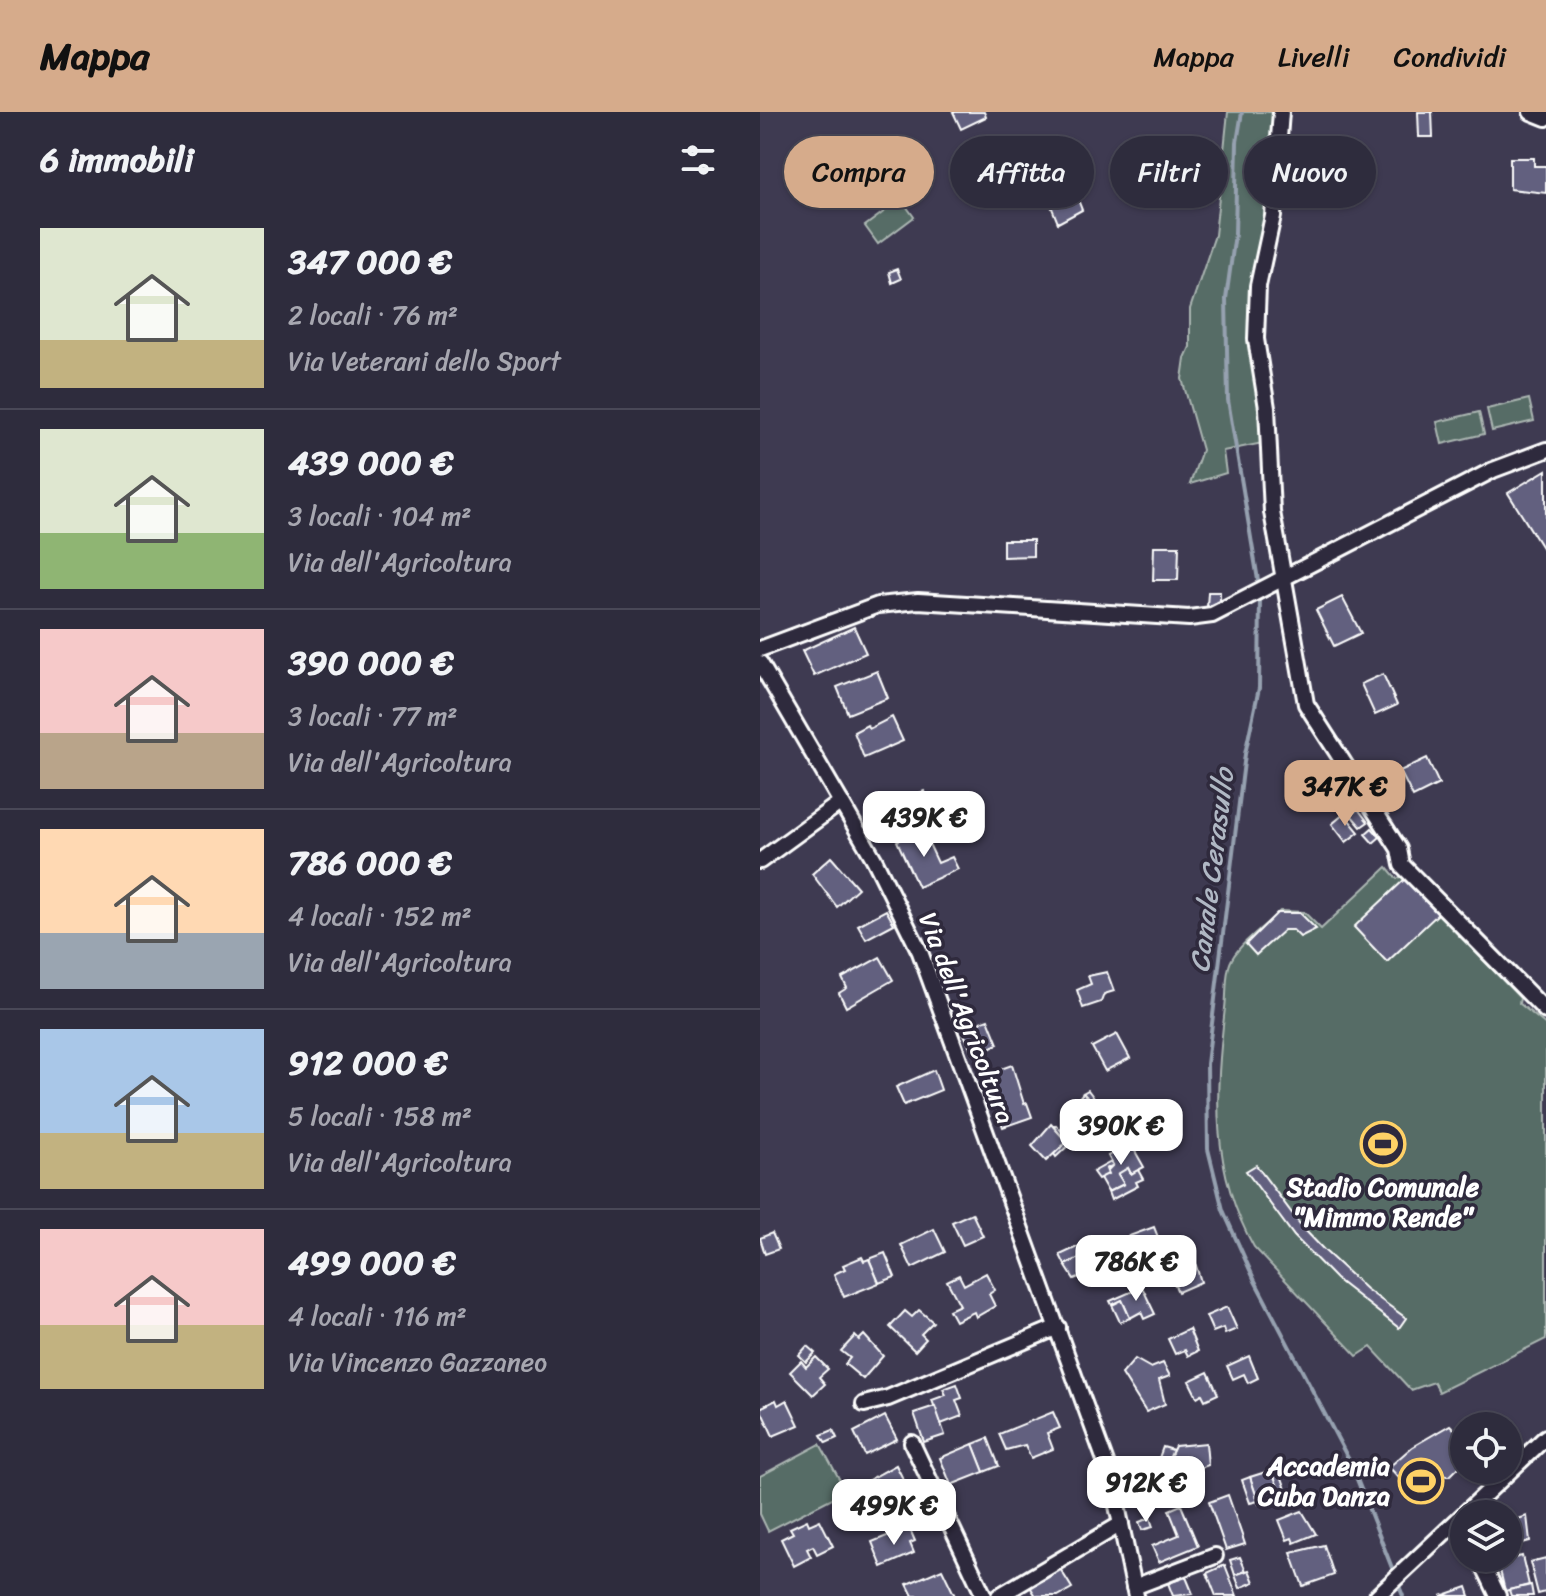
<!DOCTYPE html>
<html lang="it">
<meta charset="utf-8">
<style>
body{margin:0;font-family:Sriracha,sans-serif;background:#3a3848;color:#f1f3f6;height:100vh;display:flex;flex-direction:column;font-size:30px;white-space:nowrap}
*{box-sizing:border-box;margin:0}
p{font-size:26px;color:#a7a7b0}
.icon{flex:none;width:44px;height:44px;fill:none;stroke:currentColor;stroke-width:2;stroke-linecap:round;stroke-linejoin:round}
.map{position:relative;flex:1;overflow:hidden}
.side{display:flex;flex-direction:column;background:#2e2c3d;width:760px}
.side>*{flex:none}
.top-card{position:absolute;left:24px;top:24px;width:642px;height:72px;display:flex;gap:16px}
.tools{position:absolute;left:690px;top:1300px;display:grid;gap:16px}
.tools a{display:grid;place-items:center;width:72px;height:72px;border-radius:50%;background:#2e2c3d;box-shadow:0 2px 6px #0004,0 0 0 2px #494857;font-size:40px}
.price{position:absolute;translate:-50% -68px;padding:0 18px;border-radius:16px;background:#fff;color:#222;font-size:26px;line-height:52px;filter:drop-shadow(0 2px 4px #0008)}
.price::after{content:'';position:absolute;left:50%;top:48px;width:24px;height:18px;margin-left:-12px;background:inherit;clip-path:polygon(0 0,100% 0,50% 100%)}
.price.on{background:#d6ab8b;color:#111}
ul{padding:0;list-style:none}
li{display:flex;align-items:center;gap:24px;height:200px;padding:0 40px}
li+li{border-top:2px solid #494857}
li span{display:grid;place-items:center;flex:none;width:224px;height:160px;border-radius:0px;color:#555}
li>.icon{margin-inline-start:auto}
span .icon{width:96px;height:96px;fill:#fffc;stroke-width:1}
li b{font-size:34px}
h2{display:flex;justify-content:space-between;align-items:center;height:96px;padding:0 40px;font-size:34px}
.pill{padding:0 28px;border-radius:36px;background:#2e2c3d;box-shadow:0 2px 6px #0004,0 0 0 2px #494857;font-size:28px;line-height:72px}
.pill.on{background:#d6ab8b;color:#111}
header{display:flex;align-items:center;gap:48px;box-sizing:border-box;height:112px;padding:0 40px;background:#d6ab8b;color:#111}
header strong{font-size:38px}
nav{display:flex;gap:44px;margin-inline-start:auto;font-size:28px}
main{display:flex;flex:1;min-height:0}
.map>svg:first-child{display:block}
.green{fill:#576c66;stroke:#abb6b2;stroke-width:2}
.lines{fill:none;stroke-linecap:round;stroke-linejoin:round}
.stream{stroke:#96a1b0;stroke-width:4}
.building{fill:#62617f;stroke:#fff;stroke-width:2}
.minor-casing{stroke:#fff;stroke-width:20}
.minor{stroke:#2f2a3d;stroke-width:14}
.labels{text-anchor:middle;stroke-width:7;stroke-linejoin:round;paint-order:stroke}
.street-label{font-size:26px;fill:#fff;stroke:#2f2a3d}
.poi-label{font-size:26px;font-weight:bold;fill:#fff;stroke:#2f2a3d}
.water-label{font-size:28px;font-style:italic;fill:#b0b8c4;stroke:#2f2a3d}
</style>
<header>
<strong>Mappa</strong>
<nav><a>Mappa</a><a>Livelli</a><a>Condividi</a></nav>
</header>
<main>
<section class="side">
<h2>6 immobili<svg class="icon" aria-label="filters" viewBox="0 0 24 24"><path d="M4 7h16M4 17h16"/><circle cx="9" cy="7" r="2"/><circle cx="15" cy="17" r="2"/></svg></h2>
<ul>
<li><span style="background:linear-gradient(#dfe7d0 70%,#c2b280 0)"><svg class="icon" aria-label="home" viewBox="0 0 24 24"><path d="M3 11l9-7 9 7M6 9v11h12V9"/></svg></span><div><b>347 000 €</b><p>2 locali · 76 m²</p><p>Via Veterani dello Sport</p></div></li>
<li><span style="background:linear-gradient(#dfe7d0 65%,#8fb573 0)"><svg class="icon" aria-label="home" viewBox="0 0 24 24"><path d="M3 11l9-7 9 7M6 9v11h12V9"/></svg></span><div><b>439 000 €</b><p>3 locali · 104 m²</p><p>Via dell'Agricoltura</p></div></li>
<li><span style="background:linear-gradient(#f6c9c9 65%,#b9a48a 0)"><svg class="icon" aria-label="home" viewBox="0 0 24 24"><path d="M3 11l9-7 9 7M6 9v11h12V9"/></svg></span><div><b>390 000 €</b><p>3 locali · 77 m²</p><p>Via dell'Agricoltura</p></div></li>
<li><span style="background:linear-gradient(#ffd9b3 65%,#9aa5b1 0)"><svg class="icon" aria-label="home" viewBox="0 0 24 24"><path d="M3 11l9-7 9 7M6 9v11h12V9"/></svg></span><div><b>786 000 €</b><p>4 locali · 152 m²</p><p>Via dell'Agricoltura</p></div></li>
<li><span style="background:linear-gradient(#a9c7e8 65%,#c2b280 0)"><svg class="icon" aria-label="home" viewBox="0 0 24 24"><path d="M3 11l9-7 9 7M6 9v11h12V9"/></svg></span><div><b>912 000 €</b><p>5 locali · 158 m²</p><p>Via dell'Agricoltura</p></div></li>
<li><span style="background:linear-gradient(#f6c9c9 60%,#c2b280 0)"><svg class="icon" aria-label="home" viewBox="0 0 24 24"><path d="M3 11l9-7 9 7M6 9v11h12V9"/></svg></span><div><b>499 000 €</b><p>4 locali · 116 m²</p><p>Via Vincenzo Gazzaneo</p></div></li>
</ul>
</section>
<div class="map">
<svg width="786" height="1484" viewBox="0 0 786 1484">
<rect width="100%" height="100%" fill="#3e3a51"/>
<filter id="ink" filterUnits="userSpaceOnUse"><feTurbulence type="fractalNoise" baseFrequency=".0125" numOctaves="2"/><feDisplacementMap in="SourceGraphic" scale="16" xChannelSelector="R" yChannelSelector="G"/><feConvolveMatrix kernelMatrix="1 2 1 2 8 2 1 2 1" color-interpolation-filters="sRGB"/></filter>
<g filter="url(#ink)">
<!-- green -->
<g class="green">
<path d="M468,0H515L492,231L503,331L463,339L466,361L430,372L442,338L422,267L425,246L430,235V197L455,123Z"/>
<path d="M141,87L154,105L118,132L105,114Z"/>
<path d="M769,287L774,309L732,319L727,297Z"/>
<path d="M719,300L724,322L682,332L677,310Z"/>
<path d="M627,755L637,767L641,764L645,767L760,886L759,891L786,913V1227L679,1280L674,1270L651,1278L611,1235L597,1244L494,1135C450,1057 455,982 465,896C467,882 465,859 472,847C481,830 506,813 520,799L544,800L561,817Z"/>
<path d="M60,1332L86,1379L8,1419L0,1402V1364Z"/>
</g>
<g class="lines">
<!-- stream -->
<g class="stream">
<path d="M482,0L477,30L475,122L466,187L468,288L499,474"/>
<path d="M500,483L499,576L485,642L447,952L448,1037L463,1098L495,1169L591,1352L634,1461"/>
<path d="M637,1469L643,1484"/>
</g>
</g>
<!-- building -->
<g class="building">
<path d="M193,0H224L226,5L201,17Z"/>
<path d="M658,0H672L673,25H659Z"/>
<path d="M750,46H774V54H786V81L750,77Z"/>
<path d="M309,63L318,79L315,80L322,98L298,111L282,71Z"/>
<path d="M137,157L141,167L132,171L129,160Z"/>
<path d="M786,358V442L748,381Z"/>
<path d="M243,428H273V444L243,445Z"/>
<path d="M394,434H419L418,468H393Z"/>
<path d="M448,480H460V496L447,495Z"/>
<path d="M582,485L601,521L574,534L556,498Z"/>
<path d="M94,515L106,541L54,564L42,539Z"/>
<path d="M117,559L128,586L88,602L77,575Z"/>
<path d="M623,562L637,593L615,603L601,572Z"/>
<path d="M132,605L143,629L104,646L94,620L107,613L109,617Z"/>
<path d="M667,646L679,672L653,685L640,659Z"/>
<path d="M164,679L168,691L158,695L161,703L152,707L148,699L142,702L137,690Z"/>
<path d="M598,697L608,710L601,715L591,703Z"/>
<path d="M584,702L599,720L586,730L572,712Z"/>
<path d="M612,716L620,725L613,731L605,722Z"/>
<path d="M162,717L178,751L192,745L198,757L158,775L137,729Z"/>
<path d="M71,745L98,776L77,795L52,762Z"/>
<path d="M645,767L678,802L627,850L594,815Z"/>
<path d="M126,798L134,812L106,827L98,813Z"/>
<path d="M517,801H540L556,817L540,825L533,818H524L496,843L486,832Z"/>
<path d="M120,845L133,868L86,895L79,881L87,876L82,866Z"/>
<path d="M347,860L354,879L344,882L341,890L323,896L317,878L331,872L328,864Z"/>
<path d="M228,907L238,932L213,943L202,917Z"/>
<path d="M357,922L370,946L345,959L332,935Z"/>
<path d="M252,953L264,992L267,991L272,1005L243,1015L229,975L226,976L221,964Z"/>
<path d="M174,958L181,978L144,993L136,975Z"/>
<path d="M328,978L347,1003L330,1018L325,1013L340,1000L323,981Z"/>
<path d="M323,981L340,1000L318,1019L304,1003Z"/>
<path d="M291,1012L307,1030L286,1049L272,1034Z"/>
<path d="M296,1013L312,1030L296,1045L294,1042L307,1030L293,1014Z"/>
<path d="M371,1032L384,1055L371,1062L368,1056L358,1062L364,1072L348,1080L340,1066L353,1053L348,1044Z"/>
<path d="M351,1050L353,1053L346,1057L348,1062L338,1067L333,1060Z"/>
<path d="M496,1053L543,1116L564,1138L606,1177L646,1206L639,1216L576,1167L534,1124L486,1059Z"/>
<path d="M368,1056L371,1062L378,1058L383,1067L376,1070L378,1074L351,1088L348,1080L364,1072L358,1062Z"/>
<path d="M212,1101L223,1124L203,1133L192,1110Z"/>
<path d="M394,1115L401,1133L390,1138L393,1145L372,1154L361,1127Z"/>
<path d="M174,1117L185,1140L152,1156L141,1133Z"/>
<path d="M12,1121L19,1137L5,1142L0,1126Z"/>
<path d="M330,1129L335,1139L305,1153L300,1143Z"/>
<path d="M336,1138L344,1155L314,1167L305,1153Z"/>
<path d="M125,1141L135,1165L119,1171L109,1147Z"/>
<path d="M102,1145L104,1149L109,1147L119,1171L84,1185L74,1162L85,1157L83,1153Z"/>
<path d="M434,1147L441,1170L418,1180L408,1159Z"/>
<path d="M226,1161L235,1178L229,1182L235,1194L216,1205L214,1200L195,1209L189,1198L200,1193L187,1169L199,1163L204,1173Z"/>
<path d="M382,1175L395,1202L384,1207L381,1200L370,1206L362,1188L352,1193L350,1189Z"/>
<path d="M362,1188L370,1206L360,1210L352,1193Z"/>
<path d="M467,1195L477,1217L465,1222L463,1216L453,1220L446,1204Z"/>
<path d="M159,1198L173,1210L161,1222L166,1227L155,1239L130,1215L145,1199L152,1205Z"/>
<path d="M429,1217L438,1239L428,1244L425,1238L415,1242L408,1227Z"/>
<path d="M104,1223L123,1244L103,1267L85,1252L90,1246L81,1239L95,1224L99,1228Z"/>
<path d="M47,1234L55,1241L46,1250L39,1243Z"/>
<path d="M489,1244L498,1266L488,1271L484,1262L473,1267L467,1254Z"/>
<path d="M56,1245L68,1257L59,1265L65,1272L53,1283L30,1260L41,1249L46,1255Z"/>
<path d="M375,1247L391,1256L403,1251L410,1264L399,1268L405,1292L386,1300L362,1262Z"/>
<path d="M448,1260L458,1282L445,1288L442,1282L437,1285L429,1269Z"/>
<path d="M197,1272L202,1286L196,1288L202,1304L181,1312L172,1288L186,1283L183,1277Z"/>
<path d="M16,1288L18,1293L27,1288L39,1313L13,1324L0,1296Z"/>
<path d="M175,1294L185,1323L164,1330L154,1301Z"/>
<path d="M293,1300L300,1316L287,1321L293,1337L271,1346L265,1333L246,1338L239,1322Z"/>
<path d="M125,1304L137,1327L105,1343L94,1320Z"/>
<path d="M690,1313L704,1327V1350L690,1364H686L674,1351L651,1379L629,1355L652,1335Z"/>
<path d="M73,1318L77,1326L66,1331L61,1323Z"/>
<path d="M228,1326L239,1354L224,1360L213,1332Z"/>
<path d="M446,1331L448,1353L421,1363L416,1349H408L415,1334Z"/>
<path d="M213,1332L224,1360L191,1373L180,1346Z"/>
<path d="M403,1335L413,1338L408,1349H416L413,1356L395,1357Z"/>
<path d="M136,1353L149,1379L121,1390L109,1368Z"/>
<path d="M518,1355L526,1377L519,1379L512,1358Z"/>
<path d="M512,1358L521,1385L499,1392L490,1365Z"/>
<path d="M490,1365L498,1389L490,1391L482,1368Z"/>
<path d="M149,1379L155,1388L146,1393L141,1383Z"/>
<path d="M468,1383L485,1432L466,1438L449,1390Z"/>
<path d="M421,1393L438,1434L399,1450L392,1434L419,1423L409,1398Z"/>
<path d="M542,1399L556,1422L534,1431L532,1426L527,1428L519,1408Z"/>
<path d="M767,1404L770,1429L755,1433L749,1410Z"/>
<path d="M390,1406L393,1415L382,1418L379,1410Z"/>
<path d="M47,1408L49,1413L60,1408L73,1434L57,1442L53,1434L47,1437L51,1445L34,1454L21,1427L33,1421L30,1416Z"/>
<path d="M149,1415L155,1429L150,1431L154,1441L122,1455L112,1430Z"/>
<path d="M750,1419L758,1445L738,1450L736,1446H748Z"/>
<path d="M564,1433L574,1463L543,1474L531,1441Z"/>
<path d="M762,1444L769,1473L745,1479L738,1450Z"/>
<path d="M480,1445L486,1459L475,1463L470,1448Z"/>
<path d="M786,1446V1480L778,1482L770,1450Z"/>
<path d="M465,1453L477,1484H456L447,1461Z"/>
<path d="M299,1455L312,1476L298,1484H276L269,1473Z"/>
<path d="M182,1457L195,1484H153L147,1472Z"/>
<path d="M489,1458L494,1470L480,1476L475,1463Z"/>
<path d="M426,1465L433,1482L413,1484L408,1471Z"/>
<path d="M771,1473L773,1484H751L749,1478Z"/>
<path d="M707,1475L710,1484H681Z"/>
</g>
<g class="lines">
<!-- minor casing -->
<g class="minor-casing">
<g id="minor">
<path d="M521,0L513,104L498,174L496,227L507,296L512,400L546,592L639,737L642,753L786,899"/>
<path d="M771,0L786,6"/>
<path d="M0,537L118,493L158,489L429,506L452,503L733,358L786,338"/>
<path d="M0,551L114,747L160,840L351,1365L376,1484"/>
<path d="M0,749L81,690"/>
<path d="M104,1292L128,1286L298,1215"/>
<path d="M152,1331L224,1484"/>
<path d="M720,1446L738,1484"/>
<path d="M374,1475L455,1444"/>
<path d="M239,1484L361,1412"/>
<path d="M617,1484L786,1325"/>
</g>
</g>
<!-- minor -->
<use href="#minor" class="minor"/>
</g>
</g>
<!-- icons -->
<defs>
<g id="stadium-ring" transform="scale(2.3)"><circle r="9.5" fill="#2f2a3d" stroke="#ffd166" stroke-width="1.5"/><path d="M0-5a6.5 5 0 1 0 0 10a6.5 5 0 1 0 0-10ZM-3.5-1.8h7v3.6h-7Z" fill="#ffd166"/></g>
</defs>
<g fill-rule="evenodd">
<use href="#stadium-ring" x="623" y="1032"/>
<use href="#stadium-ring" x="661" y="1369"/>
</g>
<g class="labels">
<!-- street labels -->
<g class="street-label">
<text transform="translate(207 906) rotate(69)" y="9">Via dell'Agricoltura</text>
</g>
<!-- poi labels -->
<g class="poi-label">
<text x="623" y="1084">Stadio Comunale<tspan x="623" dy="30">"Mimmo Rende"</tspan></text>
<text x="630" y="1363" text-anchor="end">Accademia<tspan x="630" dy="30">Cuba Danza</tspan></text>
</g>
<!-- water labels -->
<g class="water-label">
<text transform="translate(451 758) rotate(-83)" y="10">Canale Cerasullo</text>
</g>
</g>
</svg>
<div class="tools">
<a><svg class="icon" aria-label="locate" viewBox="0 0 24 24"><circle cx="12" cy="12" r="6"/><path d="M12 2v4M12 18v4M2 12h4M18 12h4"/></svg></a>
<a><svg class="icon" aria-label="layers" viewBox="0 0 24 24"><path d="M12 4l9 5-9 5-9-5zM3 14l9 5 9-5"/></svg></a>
</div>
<b class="price on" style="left:585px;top:716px">347K €</b>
<b class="price" style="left:164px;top:747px">439K €</b>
<b class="price" style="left:361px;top:1055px">390K €</b>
<b class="price" style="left:376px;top:1191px">786K €</b>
<b class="price" style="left:386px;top:1412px">912K €</b>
<b class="price" style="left:134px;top:1435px">499K €</b>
<div class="top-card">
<a class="pill on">Compra</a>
<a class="pill">Affitta</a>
<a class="pill">Filtri</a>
<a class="pill">Nuovo</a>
</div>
</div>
</main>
